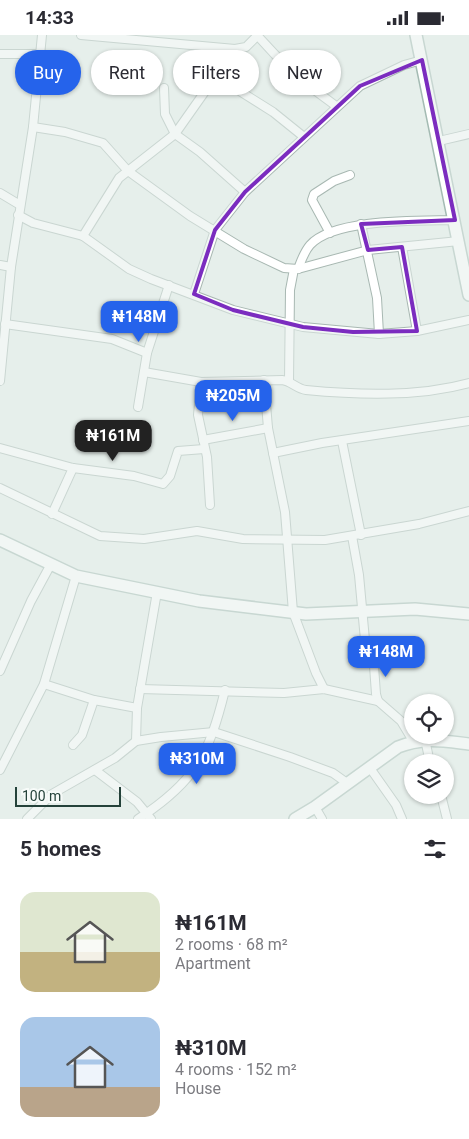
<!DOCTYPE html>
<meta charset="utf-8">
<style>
body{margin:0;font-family:Roboto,sans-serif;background:#f2f2f3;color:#2b2b33;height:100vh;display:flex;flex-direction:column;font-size:19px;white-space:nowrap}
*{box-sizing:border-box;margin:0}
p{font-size:16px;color:#7c7c81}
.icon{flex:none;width:28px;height:28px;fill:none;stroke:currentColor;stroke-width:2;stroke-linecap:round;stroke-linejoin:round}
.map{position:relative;height:784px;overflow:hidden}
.sheet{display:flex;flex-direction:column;background:#fff;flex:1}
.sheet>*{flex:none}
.top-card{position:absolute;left:15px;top:15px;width:440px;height:45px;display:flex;gap:10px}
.buttons{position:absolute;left:404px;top:659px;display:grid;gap:10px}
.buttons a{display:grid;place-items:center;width:50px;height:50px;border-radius:50%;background:#fff;box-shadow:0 1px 4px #0004;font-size:25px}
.scale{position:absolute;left:15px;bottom:12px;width:106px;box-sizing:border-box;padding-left:5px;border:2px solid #24423a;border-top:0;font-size:14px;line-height:18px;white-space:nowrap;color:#24423a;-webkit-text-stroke:4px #f7fbf9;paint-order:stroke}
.price{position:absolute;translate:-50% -42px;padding:0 11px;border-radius:10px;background:#2563eb;color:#fff;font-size:16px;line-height:32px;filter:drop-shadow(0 1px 2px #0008)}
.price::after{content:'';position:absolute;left:50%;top:30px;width:15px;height:11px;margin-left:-8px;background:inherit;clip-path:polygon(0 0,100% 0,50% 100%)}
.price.current{background:#222;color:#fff}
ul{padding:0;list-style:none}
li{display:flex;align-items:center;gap:15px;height:125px;padding:0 20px}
li span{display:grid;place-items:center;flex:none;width:140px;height:100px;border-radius:15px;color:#555}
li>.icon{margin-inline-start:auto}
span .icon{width:60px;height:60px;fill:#fffc;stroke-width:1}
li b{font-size:21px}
h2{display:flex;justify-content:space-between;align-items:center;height:60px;padding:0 20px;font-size:21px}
.tag{padding:0 18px;border-radius:22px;background:#fff;box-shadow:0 1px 4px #0004;font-size:18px;line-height:45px}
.tag.current{background:#2563eb;color:#fff}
.status{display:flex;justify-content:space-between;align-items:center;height:35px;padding:0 25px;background:#fff;direction:ltr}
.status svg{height:14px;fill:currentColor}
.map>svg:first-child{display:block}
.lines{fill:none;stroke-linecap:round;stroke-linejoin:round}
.street-casing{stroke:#a8b8b2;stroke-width:10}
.secondary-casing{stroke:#a4bbb3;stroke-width:14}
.street{stroke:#fff;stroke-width:8}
.secondary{stroke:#fff;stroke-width:11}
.marked{fill:none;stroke:#7b2cbf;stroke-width:4;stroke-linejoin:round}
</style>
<div class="status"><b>14:33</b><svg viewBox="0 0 49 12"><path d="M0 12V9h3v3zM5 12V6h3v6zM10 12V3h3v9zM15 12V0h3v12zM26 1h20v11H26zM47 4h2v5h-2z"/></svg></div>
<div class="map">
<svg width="469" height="784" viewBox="0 0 469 784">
<rect width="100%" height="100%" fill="#e6efeb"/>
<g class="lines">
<!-- street casing -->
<g class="street-casing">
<g id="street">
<path d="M81,0L235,14L246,12L258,0"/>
<path d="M257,0C281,28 306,50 336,71"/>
<path d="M0,19H42"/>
<path d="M219,43L273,77L304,102"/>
<path d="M164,53L165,79L175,99L200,117L245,157"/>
<path d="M33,92L65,97L103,108L128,136L190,181L244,214L284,233L298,234L368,215L459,206"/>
<path d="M439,106L469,99"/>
<path d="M0,158L20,170"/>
<path d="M18,180L33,188L83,201L129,234L151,244L233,275L303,292L379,299L417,296L469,285"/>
<path d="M361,189L377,263L379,299"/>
<path d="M330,198L312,165L314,159L334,146L350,140"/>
<path d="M83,201L119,143L175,99L206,55L229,35L235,14"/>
<path d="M402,212L417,296"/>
<path d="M0,230L11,232"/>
<path d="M298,234C301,226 304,217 310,210C334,183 420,186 455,185"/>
<path d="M194,259L215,195L245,157L360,51L404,30L422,25"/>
<path d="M5,289L112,304L147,318"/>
<path d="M144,337L201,347L282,345C291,346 297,354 306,355C359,360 418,362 469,348"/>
<path d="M264,345L268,393L285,477L293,577L316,638L324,654"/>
<path d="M0,346L11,232L33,92L42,0"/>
<path d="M289,346L290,255L294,234"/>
<path d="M201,347L198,380L207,422L210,470"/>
<path d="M138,372L147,318L169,250"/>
<path d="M203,405L268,393"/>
<path d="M342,406L361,500"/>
<path d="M0,413L73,433L134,441L163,449L170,441L178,416L204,414"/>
<path d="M273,418L322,408L469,386"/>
<path d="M0,453L100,501L144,504L197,496L243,504L325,505L419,489L469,476"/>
<path d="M52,479L73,433"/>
<path d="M352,501L359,540L365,605L374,631L376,659L378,666L401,686L413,706"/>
<path d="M0,636L31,566L51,529"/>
<path d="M44,649L94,665L137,673"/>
<path d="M140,654L284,658L324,654L378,666"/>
<path d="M425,704L430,728"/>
<path d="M136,706L137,673L157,557"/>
<path d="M73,710L82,700L94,665"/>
<path d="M370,733L396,770L402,784"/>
<path d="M0,735L44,649L76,541"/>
<path d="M95,735L137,767L151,784"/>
<path d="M441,760L447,784"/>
<path d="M315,772L322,784"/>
<path d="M27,784L52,759L115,723L136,706L161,702L214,697L290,722L333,738L347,748"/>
<path d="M138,784C195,747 209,720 225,655"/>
</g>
</g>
<!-- secondary casing -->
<g class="secondary-casing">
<g id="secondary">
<path d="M416,0L469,260"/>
<path d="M0,505L76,541L199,566L306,579L415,574L469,579"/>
<path d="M295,784L315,772L398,712C422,702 443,706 469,709"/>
</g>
</g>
<!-- street -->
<use href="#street" class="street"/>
<!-- secondary -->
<use href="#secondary" class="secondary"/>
</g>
<!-- marked area -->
<path d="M0 0H469V784H0ZM422,25L455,185L361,189L368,215L402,212L417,296L353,297L303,292L233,275L194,259L215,195L245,157L360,51Z" fill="#e6efeb" fill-opacity=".55" fill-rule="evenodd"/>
<path class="marked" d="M422,25L455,185L361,189L368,215L402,212L417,296L353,297L303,292L233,275L194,259L215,195L245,157L360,51Z"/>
</svg>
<div class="buttons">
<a><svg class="icon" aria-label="locate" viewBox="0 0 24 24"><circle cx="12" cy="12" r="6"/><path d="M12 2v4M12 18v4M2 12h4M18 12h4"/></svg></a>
<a><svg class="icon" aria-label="layers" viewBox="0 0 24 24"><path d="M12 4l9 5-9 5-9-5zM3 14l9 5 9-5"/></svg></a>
</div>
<div class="scale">100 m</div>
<b class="price" style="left:139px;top:308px">₦148M</b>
<b class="price" style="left:233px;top:387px">₦205M</b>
<b class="price current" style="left:113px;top:427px">₦161M</b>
<b class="price" style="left:386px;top:643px">₦148M</b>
<b class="price" style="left:197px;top:750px">₦310M</b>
<div class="top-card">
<a class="tag current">Buy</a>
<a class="tag">Rent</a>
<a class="tag">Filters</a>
<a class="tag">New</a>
</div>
</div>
<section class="sheet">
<h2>5 homes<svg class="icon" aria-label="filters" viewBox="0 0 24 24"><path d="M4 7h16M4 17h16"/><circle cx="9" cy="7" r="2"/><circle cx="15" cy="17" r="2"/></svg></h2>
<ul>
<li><span style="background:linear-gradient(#dfe7d0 60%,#c2b280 0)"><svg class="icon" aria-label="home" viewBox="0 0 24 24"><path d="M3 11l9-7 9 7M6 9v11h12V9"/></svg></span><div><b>₦161M</b><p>2 rooms · 68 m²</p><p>Apartment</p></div></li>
<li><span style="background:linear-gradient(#a9c7e8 70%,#b9a48a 0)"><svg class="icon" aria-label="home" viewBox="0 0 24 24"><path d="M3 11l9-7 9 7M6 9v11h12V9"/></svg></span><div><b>₦310M</b><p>4 rooms · 152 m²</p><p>House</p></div></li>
</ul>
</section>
